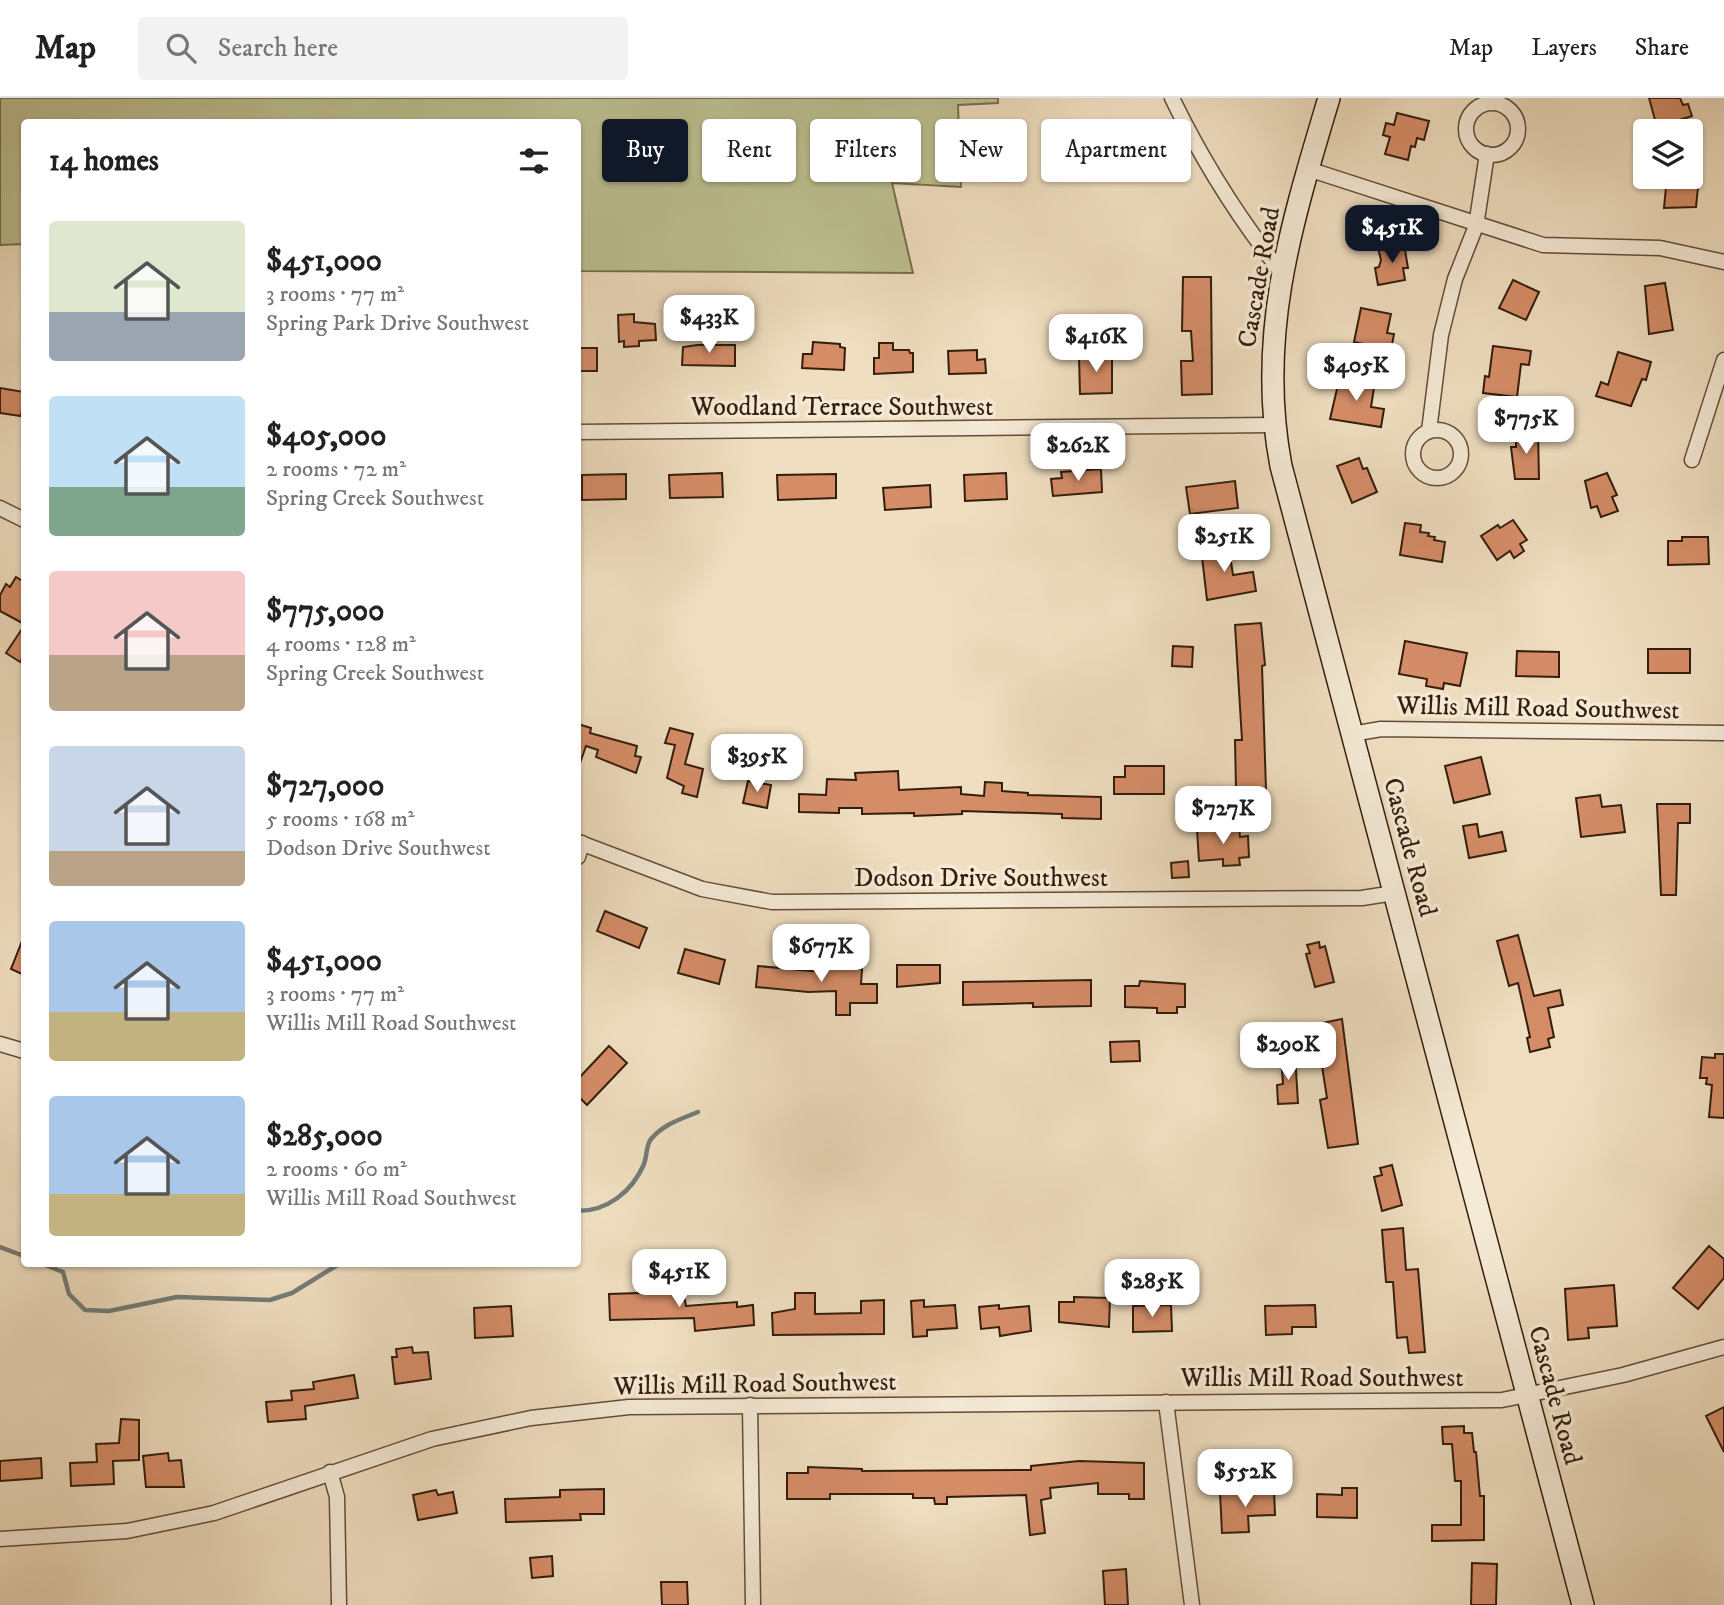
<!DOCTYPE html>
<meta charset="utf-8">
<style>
body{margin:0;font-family:"IM FELL DW Pica",serif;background:#f2f2f2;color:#222;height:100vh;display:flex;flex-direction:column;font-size:26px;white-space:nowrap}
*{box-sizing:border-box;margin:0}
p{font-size:23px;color:#767676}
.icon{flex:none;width:38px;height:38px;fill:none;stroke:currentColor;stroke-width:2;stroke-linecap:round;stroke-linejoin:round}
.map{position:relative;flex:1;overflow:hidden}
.drawer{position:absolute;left:21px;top:21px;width:560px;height:1148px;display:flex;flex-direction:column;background:#fff;border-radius:7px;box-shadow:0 2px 5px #0004}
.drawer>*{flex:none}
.banner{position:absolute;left:602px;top:21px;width:665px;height:63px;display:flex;gap:14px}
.tools{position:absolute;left:1633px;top:21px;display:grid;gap:14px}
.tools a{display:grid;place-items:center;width:70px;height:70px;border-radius:7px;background:#fff;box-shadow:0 2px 5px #0004;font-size:35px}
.price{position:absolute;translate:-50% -60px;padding:0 16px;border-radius:14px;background:#fff;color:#222;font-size:23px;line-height:46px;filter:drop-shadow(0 2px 4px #0008)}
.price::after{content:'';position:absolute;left:50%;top:42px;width:21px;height:16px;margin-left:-10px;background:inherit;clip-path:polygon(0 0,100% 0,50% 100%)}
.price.on{background:#111827;color:#fff}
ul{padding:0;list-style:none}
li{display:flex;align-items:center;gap:21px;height:175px;padding:0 28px}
li span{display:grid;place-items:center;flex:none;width:196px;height:140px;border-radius:7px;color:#555}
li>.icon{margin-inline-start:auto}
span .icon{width:84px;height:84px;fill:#fffc;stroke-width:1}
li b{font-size:30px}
h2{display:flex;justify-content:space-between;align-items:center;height:84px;padding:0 28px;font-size:30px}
.tag{padding:0 24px;border-radius:7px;background:#fff;box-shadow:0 2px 5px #0004;font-size:24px;line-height:63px}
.tag.on{background:#111827;color:#fff}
header{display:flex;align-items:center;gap:42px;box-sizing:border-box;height:98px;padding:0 35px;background:#fff;border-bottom:2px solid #e0e0e0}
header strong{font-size:33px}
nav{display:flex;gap:38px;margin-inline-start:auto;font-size:24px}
.search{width:490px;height:63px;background:#f2f2f2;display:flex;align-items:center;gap:18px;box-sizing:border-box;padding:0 24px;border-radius:7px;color:#767676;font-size:26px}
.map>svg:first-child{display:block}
.green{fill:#bcc091;stroke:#786e4e;stroke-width:2}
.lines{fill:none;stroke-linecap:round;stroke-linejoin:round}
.stream{stroke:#737b76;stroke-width:4.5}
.building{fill:#d58d68;stroke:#341d0c;stroke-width:2}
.street-casing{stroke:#634d39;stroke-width:17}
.secondary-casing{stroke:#341d0c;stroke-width:24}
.street{stroke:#f5ead6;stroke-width:14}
.secondary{stroke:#f5ead6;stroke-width:21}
.labels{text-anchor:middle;stroke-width:7;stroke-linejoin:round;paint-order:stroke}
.street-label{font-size:26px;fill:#341d0c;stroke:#f5ead6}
</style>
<header>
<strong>Map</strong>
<div class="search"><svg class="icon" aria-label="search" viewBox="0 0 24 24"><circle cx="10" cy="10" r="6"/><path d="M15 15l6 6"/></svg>Search here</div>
<nav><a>Map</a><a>Layers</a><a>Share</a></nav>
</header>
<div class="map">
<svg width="1724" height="1507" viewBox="0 0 1724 1507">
<rect width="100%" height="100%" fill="#efdec0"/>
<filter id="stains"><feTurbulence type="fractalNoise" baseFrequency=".00286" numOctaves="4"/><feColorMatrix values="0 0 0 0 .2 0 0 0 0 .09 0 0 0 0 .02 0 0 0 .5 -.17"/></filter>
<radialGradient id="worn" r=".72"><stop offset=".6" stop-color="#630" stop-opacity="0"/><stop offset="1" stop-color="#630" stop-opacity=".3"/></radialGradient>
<!-- green -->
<path class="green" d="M0,0H998V5L958,7L961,89L892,85L913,175L578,173V24H24V146L0,147Z"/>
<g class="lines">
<!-- stream -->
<g class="stream">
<path d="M578,1113C607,1113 632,1094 644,1066C647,1058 646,1047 651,1041C664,1026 681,1021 698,1014"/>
<path d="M0,1149L24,1158"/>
<path d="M43,1166L63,1174L69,1196L85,1212L109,1213L177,1199L270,1202L292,1195L339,1166"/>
</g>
</g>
<!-- building -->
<g class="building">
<path d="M1649,0H1680L1683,7L1688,6L1692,18L1657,29Z"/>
<path d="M1397,15L1429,23L1424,42L1417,40L1415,49L1411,48L1408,62L1385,56L1390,39L1383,37L1386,25L1394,27Z"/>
<path d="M1667,79H1699L1696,109L1664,110Z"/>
<path d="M1404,146L1408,170H1403L1405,182L1378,187L1375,170L1379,169L1381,162L1378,150Z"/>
<path d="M1183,179H1211L1212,296L1182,297L1181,263H1193L1191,233H1182Z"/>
<path d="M1513,182L1539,194L1526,222L1499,210Z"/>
<path d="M1665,185L1673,232L1649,236L1645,188Z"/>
<path d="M1361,210L1391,216L1387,235L1394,236L1391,252L1354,244Z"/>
<path d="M634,216V224L655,226L656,242L639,243V248L624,249V243L619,244L618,217Z"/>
<path d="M813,244L840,246V249L845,250L844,272L802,270L803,256H812Z"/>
<path d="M879,245H893V252H909L910,255H913V274L874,276V260H879Z"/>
<path d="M697,247H735V268L682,267L683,249Z"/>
<path d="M1493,248L1531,253L1529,267L1521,266L1517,299L1483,295L1485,278L1489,279Z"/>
<rect x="578" y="250" width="19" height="23"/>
<path d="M977,252V262L985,261L986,275L949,276L948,253Z"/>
<path d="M1618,254L1651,264L1646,282L1642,281L1631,308L1596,298L1601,284L1608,287Z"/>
<path d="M1112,257V295L1080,296L1079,258Z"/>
<path d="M1340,278L1375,283L1371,309L1384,311L1381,329L1330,321Z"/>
<path d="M0,290L24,294L21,318L0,315Z"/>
<path d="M1516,334H1538L1539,381H1515L1511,349H1516Z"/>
<path d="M1359,360L1363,371L1367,370L1377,394L1352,405L1337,368Z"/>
<path d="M1101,371L1102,394L1053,398L1051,381L1062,380L1061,374Z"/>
<path d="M722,375L723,399L670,400L669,377Z"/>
<path d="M1006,375L1007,401L965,403L964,377Z"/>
<path d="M1607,375L1617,397L1612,399L1618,413L1601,419L1597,408L1591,410L1585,383Z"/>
<path d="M626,376V401L582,402V377Z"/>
<path d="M836,376V400L778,402L777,377Z"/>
<path d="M1235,383L1238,410L1190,416L1186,389Z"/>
<path d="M930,387L931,409L885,412L883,390Z"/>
<path d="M1513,422L1527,442L1520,446L1524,453L1514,460L1510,453L1497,462L1481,438L1498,427L1500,430Z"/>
<path d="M1405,425L1421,427L1420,434L1429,435L1428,438L1435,439L1434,442L1445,444L1442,464L1400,457Z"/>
<path d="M1682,439H1708L1709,466L1668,467V443H1682Z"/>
<path d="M1228,445L1233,477L1253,474L1256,493L1207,502L1201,450Z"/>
<path d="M16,479L24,484V526L0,513V497L6,486L10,489Z"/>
<path d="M1261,525L1265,567L1262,568L1266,692H1236L1235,642H1242L1235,527Z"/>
<path d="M24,528V558L20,564L6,555Z"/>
<path d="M1405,543L1467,555L1460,588L1444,585L1443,591L1426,588L1427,581L1399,576Z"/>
<path d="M1173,548L1193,549L1192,569L1172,568Z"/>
<rect x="1648" y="551" width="42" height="24"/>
<path d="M1517,553L1559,554V579L1516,578Z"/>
<path d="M578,626L591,630L590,635L637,648L635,658L641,659L636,675L596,659L598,652L586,648L580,665H578Z"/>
<path d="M670,630L693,636L685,666L703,671L697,699L682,695L684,688L667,680L675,647L665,645Z"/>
<path d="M1481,659L1490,696L1454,705L1445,668Z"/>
<path d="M1125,668H1164V696H1114V679H1125Z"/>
<path d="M898,673L899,692L961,689V696L984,698L985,684L1002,685V693L1028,695V697L1101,699V721L1062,720V716L962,713V716L914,718V715L862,716V710H839V715L799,714V696L826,697L827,681L856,682L855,675Z"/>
<path d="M748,683L771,687L767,710L743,705Z"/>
<path d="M1600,697L1602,709L1621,707L1625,734L1581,739L1576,700Z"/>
<path d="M1657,706H1690V725H1678L1676,797H1661Z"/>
<path d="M1477,726L1479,739L1502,734L1506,753L1469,760L1463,728Z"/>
<path d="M1239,729L1240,739L1248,738L1249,759L1239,760L1240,767L1223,768V761L1199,763L1197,732Z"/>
<path d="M1188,763L1189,779L1172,780L1171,765Z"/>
<path d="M605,813L647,830L639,850L597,833Z"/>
<path d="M1518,837L1534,898L1560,892L1563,907L1548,910L1554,939L1548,941L1550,949L1530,954L1527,940L1530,939L1518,885L1509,888L1497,843Z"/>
<path d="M24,838V877L11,871Z"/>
<path d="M1319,844L1320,850L1325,848L1334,884L1315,889L1306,856L1310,855L1307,847Z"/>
<path d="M685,851L725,862L719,886L678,875Z"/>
<path d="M897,867H940V885L897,889Z"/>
<path d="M758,868L822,874V871H862L861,886H877V905H850V917H836V893L808,894L756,889Z"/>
<path d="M1091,882V908L1033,909V905L963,907V884Z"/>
<path d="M1140,883L1185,886V909H1177V915H1157V910L1125,909V888H1139Z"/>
<path d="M1342,921L1358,1046L1328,1050L1320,1002L1327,1000L1322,968L1315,969L1313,956L1317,955L1312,927Z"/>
<path d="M1139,943L1140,963L1111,964L1110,944Z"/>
<path d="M609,948L627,965L587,1007L578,998V981Z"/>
<path d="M1715,956H1724V1020L1709,1019L1712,987L1706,986L1707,980H1700L1702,959L1715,960Z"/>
<path d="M1295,957L1298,1005L1278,1006L1277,987L1283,986L1281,958Z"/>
<path d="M1392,1067L1402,1107L1382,1113L1374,1079L1382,1077L1380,1070Z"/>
<path d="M1403,1130L1406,1172L1418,1171L1425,1254L1409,1255L1407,1239L1397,1240L1393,1184H1386L1382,1132Z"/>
<path d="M1709,1148L1724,1161V1180L1698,1211L1673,1190Z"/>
<path d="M680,1176L686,1208L737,1204V1209L753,1207L754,1227L695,1233L694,1220L610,1222L609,1196L671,1194L668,1179Z"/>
<path d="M1614,1187L1617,1228L1588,1230L1589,1240L1568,1242L1565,1191Z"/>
<path d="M795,1195H815V1216L861,1215V1203L884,1202V1236L773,1237L772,1215L795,1211Z"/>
<path d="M1074,1199L1110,1200L1109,1229L1059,1224V1204H1074Z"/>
<path d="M924,1202V1209L955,1207L957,1230L927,1232V1238L913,1239L911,1203Z"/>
<path d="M999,1207V1211L1029,1208L1031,1233L1000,1238L999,1229L981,1231L979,1209Z"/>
<path d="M1171,1207L1172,1233L1133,1234V1208Z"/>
<path d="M1315,1207L1316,1229H1292V1236L1266,1237L1265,1208Z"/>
<path d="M511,1208L513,1238L475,1240L474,1210Z"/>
<path d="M412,1249L413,1255L428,1254L431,1281L395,1286L392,1259H397L396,1251Z"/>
<path d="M354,1277L358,1300L305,1308L306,1321L268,1324L266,1304L292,1302L291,1293L314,1291L313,1284Z"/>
<path d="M1724,1309V1354L1706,1318Z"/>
<path d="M121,1321L139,1322V1362L113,1363L114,1386L71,1388L70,1365L97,1364L96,1346L119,1345Z"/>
<path d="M1464,1328V1335H1472L1474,1354H1476L1480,1398H1484V1442L1432,1443V1427H1461V1383H1455L1452,1346H1443L1442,1329Z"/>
<path d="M168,1355L169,1363L181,1362L184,1389H146L143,1358Z"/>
<path d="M41,1360L42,1380L0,1383V1363Z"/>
<path d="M1079,1363L1144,1365V1401H1129V1396H1098V1385L1050,1390L1051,1400L1041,1402L1045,1435L1030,1437L1026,1397L947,1399V1406H935L934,1400H913V1396H830V1401H787V1375H808V1369L862,1371V1373L1031,1372V1368Z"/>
<path d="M1342,1390H1357V1420L1317,1419V1396L1342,1397Z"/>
<path d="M604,1391V1416H580L581,1422L506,1424L505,1401L560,1399V1392Z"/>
<path d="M436,1392L438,1397L453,1394L457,1415L418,1422L413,1397Z"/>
<path d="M1274,1392L1275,1417L1248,1418L1249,1434L1222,1435L1220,1394Z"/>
<path d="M552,1458L553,1478L532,1480L530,1460Z"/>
<path d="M1472,1465L1497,1466L1496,1507H1471Z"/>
<path d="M1126,1471L1128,1507H1105L1103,1473Z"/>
<path d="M661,1484H687L688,1507H662Z"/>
</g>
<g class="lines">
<!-- street casing -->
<g class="street-casing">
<g id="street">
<path d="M1172,0C1202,62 1239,121 1282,175"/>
<circle cx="1492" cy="31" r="26"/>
<path d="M1308,71L1543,147L1660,150L1724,164"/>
<circle cx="1437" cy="356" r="24"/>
<path d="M1429,333L1441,237L1455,181L1476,128L1487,56"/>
<path d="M578,334L1274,327"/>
<path d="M1692,362L1724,262"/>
<path d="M0,410L24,422"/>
<path d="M1352,636L1381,631L1724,635"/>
<path d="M578,744L702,791L772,804L1362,800L1394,795"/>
<path d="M578,759L582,745"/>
<path d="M0,946L24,953"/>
<path d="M1166,1304L1192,1507"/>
<path d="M750,1307L753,1507"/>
<path d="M330,1374L337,1399L339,1507"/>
<path d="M0,1441L127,1433L214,1415L432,1341L531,1320L629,1309L1502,1302L1623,1277L1724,1249"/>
</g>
</g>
<!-- secondary casing -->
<g class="secondary-casing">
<path id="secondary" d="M1329,0C1292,124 1256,237 1281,368L1583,1507"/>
</g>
<!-- street -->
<use href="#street" class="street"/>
<!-- secondary -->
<use href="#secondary" class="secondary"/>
</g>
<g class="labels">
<!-- street labels -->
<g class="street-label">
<text transform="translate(1258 179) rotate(-80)" y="9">Cascade Road</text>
<text x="842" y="317">Woodland Terrace Southwest</text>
<text transform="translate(1538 609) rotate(1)" y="9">Willis Mill Road Southwest</text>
<text transform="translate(1411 749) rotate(75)" y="9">Cascade Road</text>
<text x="981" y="788">Dodson Drive Southwest</text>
<text x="1322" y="1288">Willis Mill Road Southwest</text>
<text transform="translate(755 1285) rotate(-1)" y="9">Willis Mill Road Southwest</text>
<text transform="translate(1556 1297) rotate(75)" y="9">Cascade Road</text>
</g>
</g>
<rect width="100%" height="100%" filter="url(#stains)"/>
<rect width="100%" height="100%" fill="url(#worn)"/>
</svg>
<div class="tools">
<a><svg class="icon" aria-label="layers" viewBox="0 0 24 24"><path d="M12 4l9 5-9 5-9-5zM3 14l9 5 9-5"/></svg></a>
</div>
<b class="price on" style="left:1392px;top:167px">$451K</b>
<b class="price" style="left:709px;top:257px">$433K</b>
<b class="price" style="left:1096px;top:276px">$416K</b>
<b class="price" style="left:1356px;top:305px">$405K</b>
<b class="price" style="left:1526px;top:358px">$775K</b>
<b class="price" style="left:1078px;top:385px">$262K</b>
<b class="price" style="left:1224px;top:476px">$251K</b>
<b class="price" style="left:757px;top:696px">$395K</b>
<b class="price" style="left:1223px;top:748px">$727K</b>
<b class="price" style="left:821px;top:886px">$677K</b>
<b class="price" style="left:1288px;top:984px">$290K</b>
<b class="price" style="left:679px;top:1211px">$451K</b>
<b class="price" style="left:1152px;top:1221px">$285K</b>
<b class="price" style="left:1245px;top:1411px">$552K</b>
<div class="banner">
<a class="tag on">Buy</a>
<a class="tag">Rent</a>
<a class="tag">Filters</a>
<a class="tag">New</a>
<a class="tag">Apartment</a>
</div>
<section class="drawer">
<h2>14 homes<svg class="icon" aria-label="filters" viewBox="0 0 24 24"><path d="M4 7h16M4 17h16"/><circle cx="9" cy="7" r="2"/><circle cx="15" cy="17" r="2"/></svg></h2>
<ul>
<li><span style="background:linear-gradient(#dfe7d0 65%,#9aa5b1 0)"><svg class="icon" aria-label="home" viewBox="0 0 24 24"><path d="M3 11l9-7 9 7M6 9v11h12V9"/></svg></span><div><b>$451,000</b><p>3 rooms · 77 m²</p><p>Spring Park Drive Southwest</p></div></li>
<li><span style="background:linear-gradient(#bfe0f5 65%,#7fa58c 0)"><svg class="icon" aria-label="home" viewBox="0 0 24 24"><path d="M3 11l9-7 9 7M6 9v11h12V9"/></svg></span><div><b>$405,000</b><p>2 rooms · 72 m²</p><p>Spring Creek Southwest</p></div></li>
<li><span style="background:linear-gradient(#f6c9c9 60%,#b9a48a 0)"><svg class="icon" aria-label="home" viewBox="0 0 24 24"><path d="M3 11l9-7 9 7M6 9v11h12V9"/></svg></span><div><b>$775,000</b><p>4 rooms · 128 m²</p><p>Spring Creek Southwest</p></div></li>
<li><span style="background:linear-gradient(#c9d6e8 75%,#b9a48a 0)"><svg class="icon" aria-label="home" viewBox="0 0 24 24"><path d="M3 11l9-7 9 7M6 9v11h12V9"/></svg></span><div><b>$727,000</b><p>5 rooms · 168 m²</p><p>Dodson Drive Southwest</p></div></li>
<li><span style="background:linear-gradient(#a9c7e8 65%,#c2b280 0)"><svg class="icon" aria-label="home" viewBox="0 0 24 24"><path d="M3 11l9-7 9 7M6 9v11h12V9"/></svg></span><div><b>$451,000</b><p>3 rooms · 77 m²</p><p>Willis Mill Road Southwest</p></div></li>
<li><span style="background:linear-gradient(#a9c7e8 70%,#c2b280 0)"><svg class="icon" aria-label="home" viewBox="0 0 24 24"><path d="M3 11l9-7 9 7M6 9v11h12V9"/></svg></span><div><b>$285,000</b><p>2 rooms · 60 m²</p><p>Willis Mill Road Southwest</p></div></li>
</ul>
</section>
</div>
